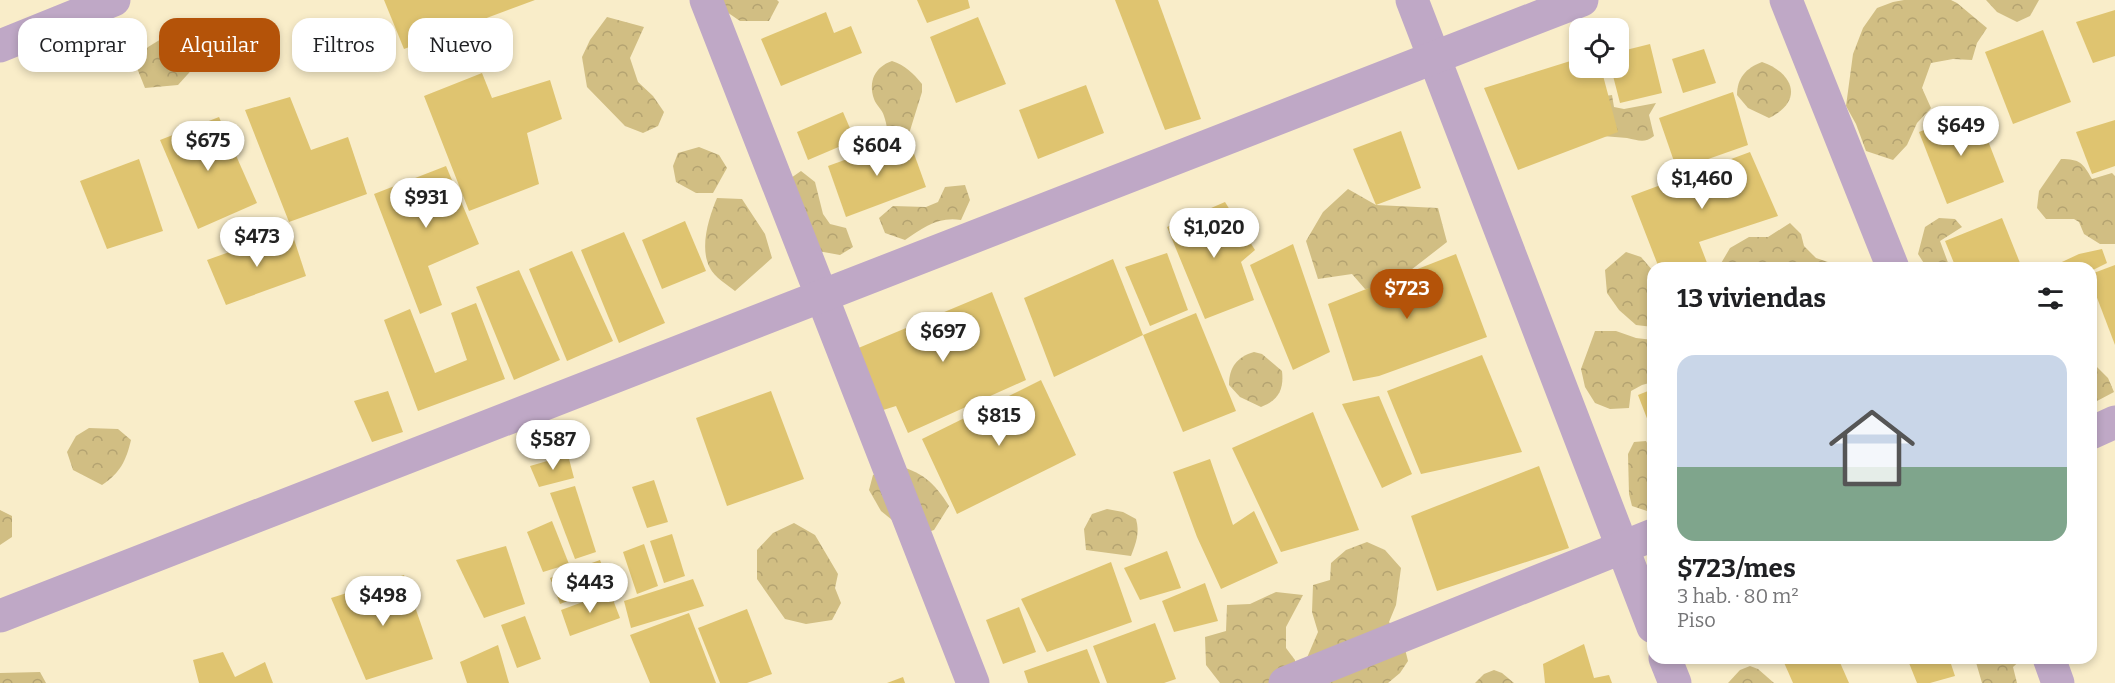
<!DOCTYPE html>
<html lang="es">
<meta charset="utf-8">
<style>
body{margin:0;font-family:Bitter,serif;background:#f6f6f6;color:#202124;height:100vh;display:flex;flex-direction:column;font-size:22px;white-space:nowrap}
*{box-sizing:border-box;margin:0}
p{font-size:20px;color:#757577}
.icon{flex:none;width:33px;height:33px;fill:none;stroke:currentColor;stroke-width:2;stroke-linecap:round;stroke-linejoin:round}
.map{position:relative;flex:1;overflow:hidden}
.drawer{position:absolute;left:1647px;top:262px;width:450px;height:402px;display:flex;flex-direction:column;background:#fff;border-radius:18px;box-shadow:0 3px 9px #0003}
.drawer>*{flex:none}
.hud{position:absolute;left:18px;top:18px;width:570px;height:54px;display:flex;gap:12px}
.buttons{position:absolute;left:1569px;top:18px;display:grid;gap:12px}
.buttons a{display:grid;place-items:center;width:60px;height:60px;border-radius:12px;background:#fff;box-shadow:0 3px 9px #0003;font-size:30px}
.price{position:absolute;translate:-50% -51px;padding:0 14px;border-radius:21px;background:#fff;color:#222;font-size:20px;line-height:39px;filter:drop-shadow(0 2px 3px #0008)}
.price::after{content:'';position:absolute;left:50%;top:36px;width:18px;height:14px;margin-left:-9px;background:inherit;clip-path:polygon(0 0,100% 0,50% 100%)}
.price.active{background:#b45309;color:#fff}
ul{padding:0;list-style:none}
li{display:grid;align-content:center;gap:12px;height:318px;padding:0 30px}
li span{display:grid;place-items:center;height:186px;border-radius:18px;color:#555}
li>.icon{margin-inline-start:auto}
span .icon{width:108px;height:108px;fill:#fffc;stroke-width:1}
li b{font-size:26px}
h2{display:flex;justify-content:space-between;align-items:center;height:72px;padding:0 30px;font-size:26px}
.chip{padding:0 21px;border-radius:18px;background:#fff;box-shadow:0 3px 9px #0003;font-size:21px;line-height:54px}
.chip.active{background:#b45309;color:#fff}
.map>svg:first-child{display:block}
.forest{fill:url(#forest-crowns)}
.building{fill:#dfc470}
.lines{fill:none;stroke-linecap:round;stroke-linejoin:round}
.minor{stroke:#bfa8c6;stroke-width:33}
</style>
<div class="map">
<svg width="2115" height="683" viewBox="0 0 2115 683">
<defs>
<pattern id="forest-crowns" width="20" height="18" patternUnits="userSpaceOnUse" patternTransform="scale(1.5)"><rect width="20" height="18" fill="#d1be83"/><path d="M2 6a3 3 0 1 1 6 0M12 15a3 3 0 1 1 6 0" fill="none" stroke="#b4a371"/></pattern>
</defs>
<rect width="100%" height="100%" fill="#f9edc9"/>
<!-- forest -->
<g class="forest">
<path d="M722,0H777L779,2L769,21H740L724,10Z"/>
<path d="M1951,0L1957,3L1987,28L1977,43L1972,60L1953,59L1931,63L1922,88L1931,108L1917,123L1907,145L1893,160L1866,151L1856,124L1846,106L1853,54L1863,28L1877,8L1893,2L1904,0Z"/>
<path d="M1986,0H2039L2030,16L2017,22L1997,12Z"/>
<path d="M607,17L644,27L630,58L638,82L653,96L664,112L658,126L643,133L625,126L587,87L582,57L590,40Z"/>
<path d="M171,33L177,36L197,64L178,85L145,88L135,63L148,47Z"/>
<path d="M892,61C905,65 913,73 922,84V92L908,137L889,144C888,135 887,124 884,116C882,109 876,105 874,99C868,81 875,67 892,61Z"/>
<path d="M1762,62C1794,73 1804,101 1769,118L1748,108L1737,95C1737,78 1746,68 1762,62Z"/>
<path d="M1612,95L1614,107L1624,109L1656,103L1649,115L1654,136C1644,144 1638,140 1627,138C1619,137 1611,137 1602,136L1605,96Z"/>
<path d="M699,147L719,155L727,168L713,193H696L676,182L673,166L678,153Z"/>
<path d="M2061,159C2080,159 2083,163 2092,179L2112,173L2115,176V244H2100L2084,234L2079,222L2074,219H2046L2037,208L2039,191Z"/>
<path d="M801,171L815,182L823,214L830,224L846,228L853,247L840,255L818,251L788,180Z"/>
<path d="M965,185L970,200L961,220C939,216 922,228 905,240L885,233L879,218L893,206L926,207L938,202L945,187Z"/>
<path d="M1348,189L1376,205L1438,208L1447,242L1389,287L1365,289L1352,274L1318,279L1306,241L1323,212Z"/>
<path d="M717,198L742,199L765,234L772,258L735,291C728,285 714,277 710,268C699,248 709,217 717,198Z"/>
<path d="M1939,218L1955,219L1962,227L1940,241L1950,268H1927L1918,254L1925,227Z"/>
<path d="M1790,223L1801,234L1804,246L1816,258L1828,262L1831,268H1721L1720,265L1730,248L1749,237H1768Z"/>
<path d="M1626,252L1641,257L1653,271V327L1636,325L1619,310L1607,293L1605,270Z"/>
<path d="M1595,331H1616L1636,338L1653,340V382L1642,385L1631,391L1629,408L1610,409L1595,403L1585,387L1581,369Z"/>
<path d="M2091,346L2095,365L2108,378L2114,392L2097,401L2091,399Z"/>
<path d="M1254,352L1262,354L1282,371C1284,389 1279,400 1261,407L1240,397L1229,385C1229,367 1237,357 1254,352Z"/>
<path d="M89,428L118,429L131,440C126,461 120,473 102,485L73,470L67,452L76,436Z"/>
<path d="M1646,441L1653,454V513L1632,506L1629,494L1628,454L1634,442Z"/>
<path d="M893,464C922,472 933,481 949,506L934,530L913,537L881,511L869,490L873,475Z"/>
<path d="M1107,509L1123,512L1136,519C1140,533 1136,543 1131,556L1086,550L1084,529L1092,514Z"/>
<path d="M0,510L12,516V537L0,545Z"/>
<path d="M794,523L815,535L838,574L835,588L841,603L832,620L806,624L785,619L757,579V550L773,533Z"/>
<path d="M1367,542L1385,550L1401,568L1396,605L1389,622L1404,645L1408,661L1400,673L1388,683H1329L1306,660L1318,632L1312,612L1313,585L1330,580L1331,563L1346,550Z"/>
<path d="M1276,592L1303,595L1286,627V648L1295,660V683H1220L1206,665L1205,637L1226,631L1227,605L1250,604Z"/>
<path d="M1975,659H2022L2013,667L2017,683H1982Z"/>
<path d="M1750,666L1758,669L1774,683H1728L1740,670Z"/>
<path d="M1494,670L1502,673L1514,683H1475L1484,674Z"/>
<path d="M40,672L46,683H0V673Z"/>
</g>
<!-- building -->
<g class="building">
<path d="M384,0H535L404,49Z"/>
<path d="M917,0H968L970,8L927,23Z"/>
<path d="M1115,0H1158L1201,119L1165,130Z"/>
<path d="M2115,10V56L2093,63L2076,22Z"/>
<path d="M826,12L834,33L851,26L862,53L781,86L761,39Z"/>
<path d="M978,17L1006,84L956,103L930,37Z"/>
<path d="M2043,30L2071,102L2013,124L1985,52Z"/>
<path d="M1650,44L1662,93L1620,103L1611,68H1618V52Z"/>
<path d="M1704,49L1716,83L1683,93L1672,59Z"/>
<path d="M1580,58V68H1601L1618,132L1518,170L1484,88Z"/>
<path d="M482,73L492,98L550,80L562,119L527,133L539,184L469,211L424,96Z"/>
<path d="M1086,85L1104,133L1038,159L1019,110Z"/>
<path d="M1733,92L1748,145L1677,170L1659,118Z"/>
<path d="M290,97L311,150L348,137L367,194L289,222L245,110Z"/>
<path d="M1976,110L2004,182L1947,204L1919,132Z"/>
<path d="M843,112L855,140L808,160L797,132Z"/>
<path d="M219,117L257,203L198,229L160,140Z"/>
<path d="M2115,120V166L2092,174L2076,132Z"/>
<path d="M1401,131L1421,188L1376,205L1353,149Z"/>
<path d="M908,137L926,187L846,217L828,166Z"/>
<path d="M1750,152L1778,216L1699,242L1709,268H1659L1631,196Z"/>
<path d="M139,159L163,231L107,249L80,181Z"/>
<path d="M446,166L479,244L428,266L442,305L420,314L374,194Z"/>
<path d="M1225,202L1255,250L1241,262L1254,300L1205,319L1167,227Z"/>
<path d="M2002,218L2022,268H1956L1945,241Z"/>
<path d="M685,221L706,271L662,289L642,240Z"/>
<path d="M291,230L306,276L226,305L207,260Z"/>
<path d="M624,232L665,323L619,343L581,250Z"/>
<path d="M1293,244L1330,352L1293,370L1250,265Z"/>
<path d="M2102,249L2107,263L2091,271V268H2049L2079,254Z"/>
<path d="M572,251L613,341L567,361L529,269Z"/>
<path d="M1167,253L1188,310L1150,326L1125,267Z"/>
<path d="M1456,254L1487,337L1379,376L1353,381L1328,304Z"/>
<path d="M1113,259L1143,335L1054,377L1024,298Z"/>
<path d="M2115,265V345L2091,282V274Z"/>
<path d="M519,270L560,360L514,380L476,287Z"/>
<path d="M992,292L1026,380L908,433L896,406L880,411L856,349Z"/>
<path d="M476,303L505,379L418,411L384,320L410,309L435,373L467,360L451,313Z"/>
<path d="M1196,313L1236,411L1183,432L1143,335Z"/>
<path d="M1482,355L1522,452L1421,474L1387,391Z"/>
<path d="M1041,380L1076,455L957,514L922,439Z"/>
<path d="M1653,389V434L1638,395Z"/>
<path d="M388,391L403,432L372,442L354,401Z"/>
<path d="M771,391L804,479L727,506L696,418Z"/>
<path d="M1379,396L1412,474L1382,488L1342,404Z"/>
<path d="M1313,412L1359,530L1281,552L1232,448Z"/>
<path d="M568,455L574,478L539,487L530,466Z"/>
<path d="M1210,459L1233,525L1254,511L1278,563L1221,589L1197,537L1173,472Z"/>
<path d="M1539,466L1569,548L1437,591L1411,516Z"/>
<path d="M654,480L668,522L647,528L632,487Z"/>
<path d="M575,486L596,552L575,559L550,493Z"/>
<path d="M552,521L569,564L543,572L527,532Z"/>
<path d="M672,534L685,576L664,583L650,541Z"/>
<path d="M644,544L658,586L637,594L623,552Z"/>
<path d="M506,546L525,604L484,618L456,560Z"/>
<path d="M1167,551L1181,588L1140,600L1124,568Z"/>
<path d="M600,560L609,585L560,604L550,578Z"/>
<path d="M1111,562L1132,622L1047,652L1021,599Z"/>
<path d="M404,575L433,659L366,680L331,598Z"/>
<path d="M693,579L704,606L631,628L624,601Z"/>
<path d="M1205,583L1218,621L1174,632L1162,601Z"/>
<path d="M610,592L620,618L570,636L561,610Z"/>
<path d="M1019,607L1036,652L1003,664L986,620Z"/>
<path d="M747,609L772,674L747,683H720L698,628Z"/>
<path d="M689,613L716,683H650L630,635Z"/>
<path d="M525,616L541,659L517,668L501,625Z"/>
<path d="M1155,623L1176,679L1164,683H1107L1093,646Z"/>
<path d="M1584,644L1594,678L1609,675L1612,683H1545L1543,664Z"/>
<path d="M498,645L509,683H467L460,662Z"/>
<path d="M1087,649L1100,683H1028L1024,671Z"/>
<path d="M223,652L235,677L265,662L273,683H199L193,660Z"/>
<path d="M1782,658H1838L1849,683H1793Z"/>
<path d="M1907,658H1949L1955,676L1930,683H1917Z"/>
<path d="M903,677L905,683H887Z"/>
</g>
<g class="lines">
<!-- minor -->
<g class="minor">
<path d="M706,0L973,683"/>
<path d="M1412,0L1653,627"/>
<path d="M1786,0L1893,268"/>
<path d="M0,46L114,0"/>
<path d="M2091,433L2115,422"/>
<path d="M0,616L1582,0"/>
<path d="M1665,658L1675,683"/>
<path d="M2049,658L2058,683"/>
<path d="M1285,683L1653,535"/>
</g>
</g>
</svg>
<div class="buttons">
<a><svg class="icon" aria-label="locate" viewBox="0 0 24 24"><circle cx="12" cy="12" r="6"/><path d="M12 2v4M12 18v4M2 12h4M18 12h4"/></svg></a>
</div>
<b class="price" style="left:1961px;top:157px">$649</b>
<b class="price" style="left:208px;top:172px">$675</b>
<b class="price" style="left:877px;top:177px">$604</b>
<b class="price" style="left:1702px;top:210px">$1,460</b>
<b class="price" style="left:426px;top:229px">$931</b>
<b class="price" style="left:1214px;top:259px">$1,020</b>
<b class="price" style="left:257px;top:268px">$473</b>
<b class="price active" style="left:1407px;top:320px">$723</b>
<b class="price" style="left:943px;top:363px">$697</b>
<b class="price" style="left:999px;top:447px">$815</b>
<b class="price" style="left:553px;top:471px">$587</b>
<b class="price" style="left:590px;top:614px">$443</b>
<b class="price" style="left:383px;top:627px">$498</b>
<div class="hud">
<a class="chip">Comprar</a>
<a class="chip active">Alquilar</a>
<a class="chip">Filtros</a>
<a class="chip">Nuevo</a>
</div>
<section class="drawer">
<h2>13 viviendas<svg class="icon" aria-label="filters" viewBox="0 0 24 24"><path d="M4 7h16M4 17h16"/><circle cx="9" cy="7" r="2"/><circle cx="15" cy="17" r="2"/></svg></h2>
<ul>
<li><span style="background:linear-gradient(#c9d6e8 60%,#7fa58c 0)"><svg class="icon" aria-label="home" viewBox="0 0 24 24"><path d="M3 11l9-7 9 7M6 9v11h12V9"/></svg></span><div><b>$723/mes</b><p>3 hab. · 80 m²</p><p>Piso</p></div></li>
</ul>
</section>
</div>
